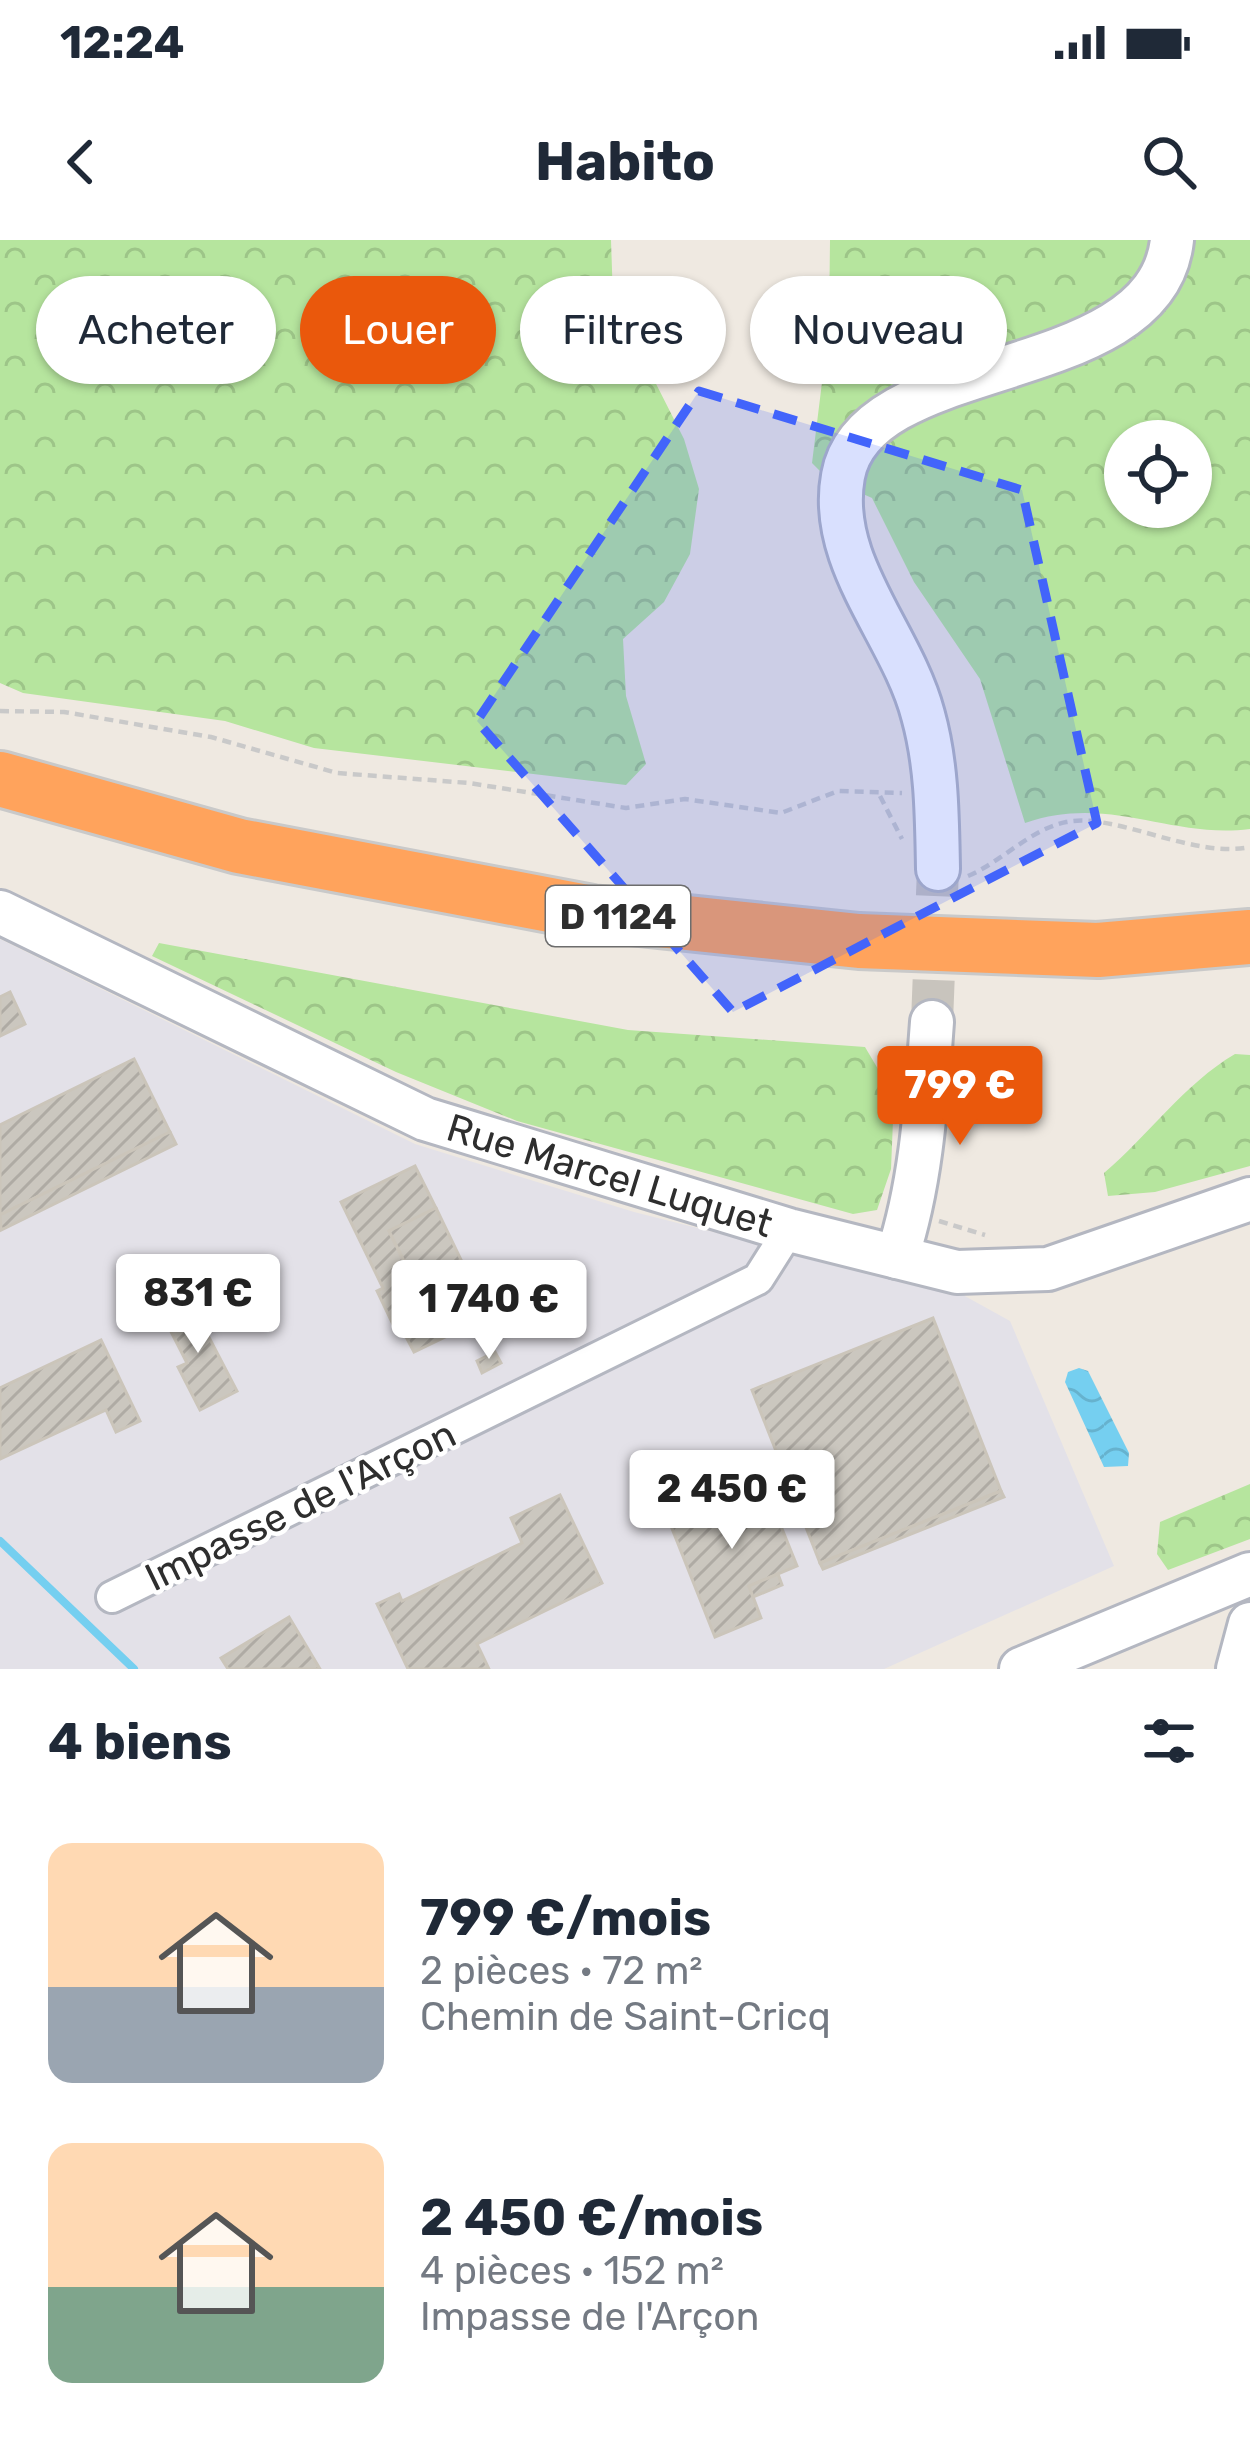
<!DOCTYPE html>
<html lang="fr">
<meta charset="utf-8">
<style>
body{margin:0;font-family:Rubik,sans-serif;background:#f6f6f7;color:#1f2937;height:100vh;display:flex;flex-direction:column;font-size:45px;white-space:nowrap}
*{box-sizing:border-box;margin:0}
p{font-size:39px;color:#747a83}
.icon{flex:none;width:66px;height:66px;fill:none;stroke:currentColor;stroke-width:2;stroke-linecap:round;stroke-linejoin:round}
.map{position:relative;height:1429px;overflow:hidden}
.details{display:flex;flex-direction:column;background:#fff;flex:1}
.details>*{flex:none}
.hud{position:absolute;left:36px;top:36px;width:1179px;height:108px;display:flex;gap:24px}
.tools{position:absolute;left:1104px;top:180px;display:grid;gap:24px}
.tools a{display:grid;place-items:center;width:108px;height:108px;border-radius:50%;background:#fff;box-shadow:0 3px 9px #0004;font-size:60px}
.price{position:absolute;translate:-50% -102px;padding:0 27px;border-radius:12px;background:#fff;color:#222;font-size:39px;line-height:78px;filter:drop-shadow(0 3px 6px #0008)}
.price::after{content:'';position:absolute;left:50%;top:72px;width:36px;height:27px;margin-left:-18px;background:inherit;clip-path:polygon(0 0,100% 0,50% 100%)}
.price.active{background:#ea580c;color:#fff}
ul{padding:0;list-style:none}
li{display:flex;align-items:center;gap:36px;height:300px;padding:0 48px}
li span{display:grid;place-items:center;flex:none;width:336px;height:240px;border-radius:24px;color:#555}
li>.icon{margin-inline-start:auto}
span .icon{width:144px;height:144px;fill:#fffc;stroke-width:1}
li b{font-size:51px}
h2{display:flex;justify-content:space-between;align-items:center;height:144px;padding:0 48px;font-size:51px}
.pill{padding:0 42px;border-radius:54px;background:#fff;box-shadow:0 3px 9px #0004;font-size:42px;line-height:108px}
.pill.active{background:#ea580c;color:#fff}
.status{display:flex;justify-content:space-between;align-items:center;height:84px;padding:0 60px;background:#fff;direction:ltr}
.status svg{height:33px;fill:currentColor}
header{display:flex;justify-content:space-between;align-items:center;height:156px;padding:0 48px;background:#fff;font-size:54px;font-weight:700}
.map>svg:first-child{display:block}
.industrial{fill:#e3e1e8}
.forest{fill:url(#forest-crowns);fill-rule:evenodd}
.water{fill:url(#water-waves)}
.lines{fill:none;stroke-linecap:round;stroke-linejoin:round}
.stream{stroke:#75cff0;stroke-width:8}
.building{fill:url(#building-hatch);stroke:#cbc5ba;stroke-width:3}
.secondary-tunnel{stroke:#c8c4bd;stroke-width:42;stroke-dasharray:42 21;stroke-linecap:butt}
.street-casing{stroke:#b4b7c1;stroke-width:36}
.secondary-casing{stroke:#b4b7c1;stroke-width:48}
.highway-casing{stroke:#c9c9c9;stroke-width:60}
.path{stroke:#c9c9c9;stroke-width:4.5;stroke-dasharray:9 6;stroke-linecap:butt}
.street{stroke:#fff;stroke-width:30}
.secondary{stroke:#fff;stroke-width:42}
.highway{stroke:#ffa35c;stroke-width:54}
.marked{fill:#4264fb;fill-opacity:0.2;stroke:#4264fb;stroke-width:9;stroke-dasharray:24 15;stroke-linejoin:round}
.labels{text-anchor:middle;stroke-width:9;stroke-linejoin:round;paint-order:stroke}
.shield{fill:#fff;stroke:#6d6d6d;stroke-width:3}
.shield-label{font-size:36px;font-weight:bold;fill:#2e2e2e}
.street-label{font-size:39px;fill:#2e2e2e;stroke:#fff}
</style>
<div class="status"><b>12:24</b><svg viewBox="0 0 49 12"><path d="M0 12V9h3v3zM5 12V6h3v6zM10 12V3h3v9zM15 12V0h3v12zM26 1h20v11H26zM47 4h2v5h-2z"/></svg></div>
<header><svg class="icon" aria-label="back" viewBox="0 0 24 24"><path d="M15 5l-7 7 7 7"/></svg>Habito<svg class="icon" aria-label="search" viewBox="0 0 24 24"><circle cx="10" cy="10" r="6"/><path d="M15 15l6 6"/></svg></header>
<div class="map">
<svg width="1250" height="1429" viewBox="0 0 1250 1429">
<defs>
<pattern id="forest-crowns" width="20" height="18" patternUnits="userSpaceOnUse" patternTransform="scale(3)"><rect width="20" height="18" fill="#b6e59e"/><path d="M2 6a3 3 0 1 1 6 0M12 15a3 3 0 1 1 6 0" fill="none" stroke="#9dc588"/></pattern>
<pattern id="water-waves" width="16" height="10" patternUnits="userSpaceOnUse" patternTransform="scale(3)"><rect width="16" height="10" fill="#75cff0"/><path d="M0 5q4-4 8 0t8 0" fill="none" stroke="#66b2ce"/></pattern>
<pattern id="building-hatch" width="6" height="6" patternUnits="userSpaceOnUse" patternTransform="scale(3)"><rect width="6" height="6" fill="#cbc7bf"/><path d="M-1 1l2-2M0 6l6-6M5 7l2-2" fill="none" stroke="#afaba4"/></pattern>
</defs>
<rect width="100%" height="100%" fill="#efe9e1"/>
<!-- industrial -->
<path class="industrial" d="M0,699L415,904L634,972L963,1055L1010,1081L1114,1326L884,1429H0Z"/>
<!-- forest -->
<g class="forest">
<path d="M0,0H611L613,59L684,199L699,249L690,314L664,362L623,399L626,456L646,524L626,545L314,508L225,481L23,453L0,443Z"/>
<path d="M830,0H1250V589C1168,599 1110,554 1025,583L980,439L914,342L872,258L827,238L812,223L829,86ZM1125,201H1191V267H1125Z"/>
<path d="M159,703L628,790L865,807L894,856L891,929L877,970L853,974L517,881L396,832L152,716Z"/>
<path d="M1235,814L1250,815V926L1155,952L1108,956L1104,933C1149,895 1184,844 1235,814Z"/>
<path d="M1250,1244V1299L1168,1330L1157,1314L1160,1282Z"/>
</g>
<!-- water -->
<path class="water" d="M1079,1128L1088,1131L1129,1213L1128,1226L1104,1227L1065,1142L1068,1132Z"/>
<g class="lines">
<!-- stream -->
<path class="stream" d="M0,1301L134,1429"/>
</g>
<!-- building -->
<g class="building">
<path d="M10,752L25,784L0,796V757Z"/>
<path d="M134,819L170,892L0,975V885Z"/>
<path d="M170,892L176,904L1,990L0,975Z"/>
<path d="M415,926L436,968L389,991L431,1075L494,1045L505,1068L414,1112L403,1091L397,1093L377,1051L383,1048L341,962Z"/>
<path d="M436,968L477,1053L431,1075L389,991Z"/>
<path d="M188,1057L237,1151L200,1170L178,1127L187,1123L161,1072Z"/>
<path d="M933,1078L1001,1251L820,1323L752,1150Z"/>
<path d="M101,1100L140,1181L116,1192L106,1170L0,1219V1148Z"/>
<path d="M495,1112L501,1123L482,1133L477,1121Z"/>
<path d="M762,1239L797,1326L749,1346L761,1378L715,1397L667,1276Z"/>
<path d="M1001,1251L1004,1257L823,1329L820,1323Z"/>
<path d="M560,1255L602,1343L477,1404L489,1429H408L377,1364L399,1354L402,1361L522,1303L511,1278Z"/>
<path d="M778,1334L782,1345L753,1357L749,1346Z"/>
<path d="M289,1377L320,1429H228L221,1418Z"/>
</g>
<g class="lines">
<!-- secondary-tunnel -->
<path class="secondary-tunnel" d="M932,782L938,629"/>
<!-- street casing -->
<g class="street-casing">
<path id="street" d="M112,1357L758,1039L789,990"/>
</g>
<!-- secondary casing -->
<g class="secondary-casing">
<g id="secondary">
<path d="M938,629C937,577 937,525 923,475C902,394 827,323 843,236C865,110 1156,148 1172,0"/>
<path d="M0,672L425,879L789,990L957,1032L1048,1029L1250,959"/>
<path d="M897,1017C922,941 926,862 932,782"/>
<path d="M1021,1429L1250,1334"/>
<path d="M1238,1429L1250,1384"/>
</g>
</g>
<!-- highway casing -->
<g class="highway-casing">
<path id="highway" d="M0,539L239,606L592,673L859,701L1098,710L1250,697"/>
</g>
<!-- path -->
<g class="path">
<path d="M0,471L64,472L211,497L337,533L469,543L626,568L685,559L781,573L838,551L902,553"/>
<path d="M880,556L902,599"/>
<path d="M968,636C1003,621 1029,590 1066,582C1116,572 1192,619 1250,607"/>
<path d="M939,981L985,995"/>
</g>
<!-- street -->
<use href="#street" class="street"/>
<!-- secondary -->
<use href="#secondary" class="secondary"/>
<!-- highway -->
<use href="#highway" class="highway"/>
</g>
<!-- marked area -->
<path class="marked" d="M699,151L1022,250L1097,583L733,772L477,481Z"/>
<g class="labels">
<!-- shield labels -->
<rect class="shield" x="546" y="646" width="144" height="60" rx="9"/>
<g class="shield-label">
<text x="618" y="689">D 1124</text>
</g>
<!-- street labels -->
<g class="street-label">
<text transform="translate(610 935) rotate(17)" y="14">Rue Marcel Luquet</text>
<text transform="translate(300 1265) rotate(-26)" y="14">Impasse de l'Arçon</text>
</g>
</g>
</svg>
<div class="tools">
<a><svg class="icon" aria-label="locate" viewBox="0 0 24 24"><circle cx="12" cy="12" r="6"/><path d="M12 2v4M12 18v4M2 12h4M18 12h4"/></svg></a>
</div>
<b class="price active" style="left:960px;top:908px">799 €</b>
<b class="price" style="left:198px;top:1116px">831 €</b>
<b class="price" style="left:489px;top:1122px">1 740 €</b>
<b class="price" style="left:732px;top:1312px">2 450 €</b>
<div class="hud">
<a class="pill">Acheter</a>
<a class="pill active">Louer</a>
<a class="pill">Filtres</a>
<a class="pill">Nouveau</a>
</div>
</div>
<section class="details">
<h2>4 biens<svg class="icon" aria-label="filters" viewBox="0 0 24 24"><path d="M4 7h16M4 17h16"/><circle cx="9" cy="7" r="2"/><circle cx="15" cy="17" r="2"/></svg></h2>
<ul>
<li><span style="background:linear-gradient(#ffd9b3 60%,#9aa5b1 0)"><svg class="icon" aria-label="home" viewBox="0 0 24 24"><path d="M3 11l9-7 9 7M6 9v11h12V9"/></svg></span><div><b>799 €/mois</b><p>2 pièces · 72 m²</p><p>Chemin de Saint-Cricq</p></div></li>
<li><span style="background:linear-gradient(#ffd9b3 60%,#7fa58c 0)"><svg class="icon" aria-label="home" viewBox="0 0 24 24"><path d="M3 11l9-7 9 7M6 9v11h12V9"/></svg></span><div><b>2 450 €/mois</b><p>4 pièces · 152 m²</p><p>Impasse de l'Arçon</p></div></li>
</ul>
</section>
